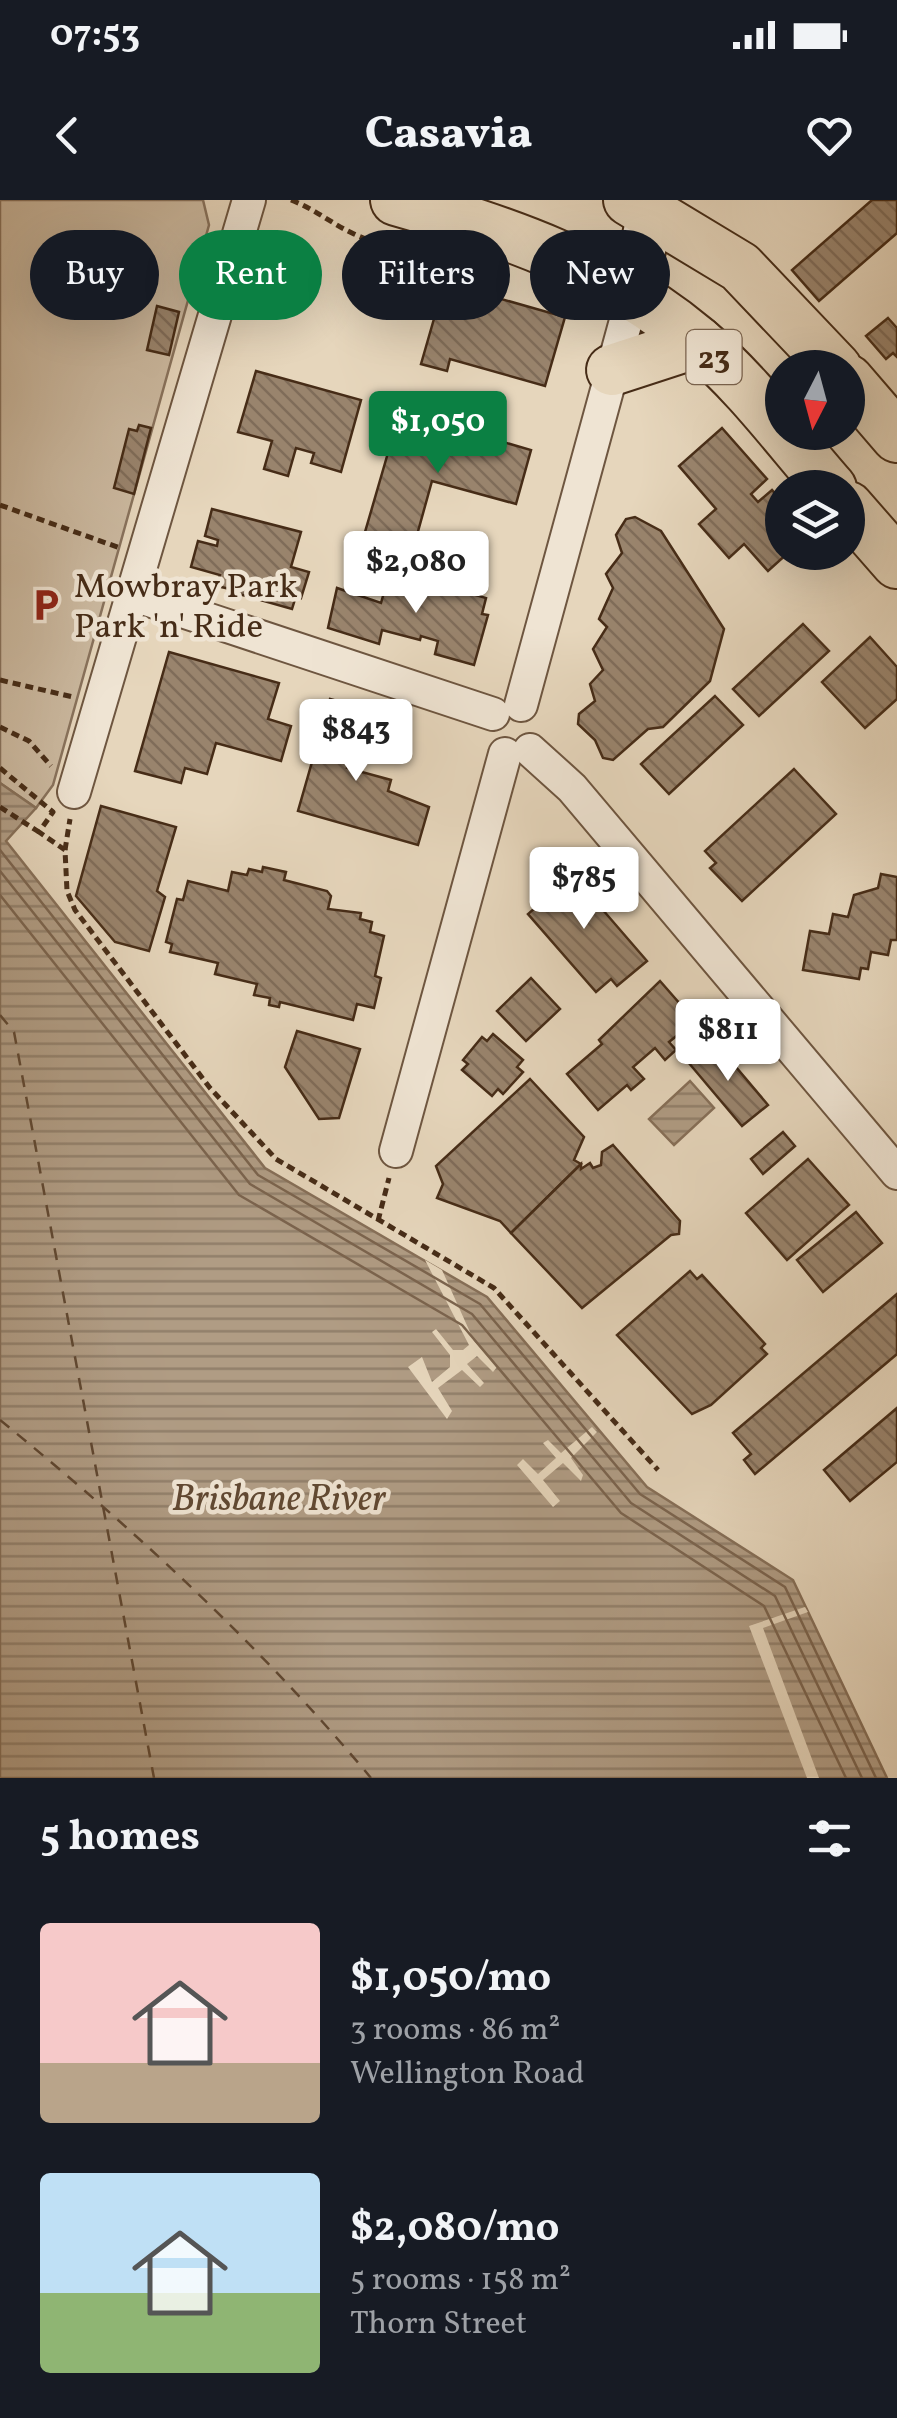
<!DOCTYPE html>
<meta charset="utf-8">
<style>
body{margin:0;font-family:Vollkorn,serif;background:#242831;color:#f1f3f6;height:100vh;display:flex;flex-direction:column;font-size:38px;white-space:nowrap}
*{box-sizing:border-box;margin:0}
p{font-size:32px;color:#9ea1a6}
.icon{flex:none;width:55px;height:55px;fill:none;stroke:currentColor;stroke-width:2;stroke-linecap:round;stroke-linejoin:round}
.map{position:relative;height:1578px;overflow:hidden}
.details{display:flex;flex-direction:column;background:#171b24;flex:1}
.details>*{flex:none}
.banner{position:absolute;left:30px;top:30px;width:838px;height:90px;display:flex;gap:20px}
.needle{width:65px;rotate:186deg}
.tools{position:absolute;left:765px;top:150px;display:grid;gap:20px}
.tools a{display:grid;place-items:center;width:100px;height:100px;border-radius:50%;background:#171b24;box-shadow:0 10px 40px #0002;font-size:50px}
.price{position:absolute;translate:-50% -85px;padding:0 22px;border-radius:10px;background:#fff;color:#222;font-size:32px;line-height:65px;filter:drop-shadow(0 2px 5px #0008)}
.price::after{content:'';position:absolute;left:50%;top:60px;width:30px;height:22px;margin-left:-15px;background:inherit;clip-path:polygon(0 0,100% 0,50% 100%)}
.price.active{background:#0b8043;color:#fff}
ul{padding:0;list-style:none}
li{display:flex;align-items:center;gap:30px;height:250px;padding:0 40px}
li span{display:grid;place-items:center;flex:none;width:280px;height:200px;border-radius:10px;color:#555}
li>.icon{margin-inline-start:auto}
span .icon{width:120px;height:120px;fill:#fffc;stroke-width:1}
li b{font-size:42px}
h2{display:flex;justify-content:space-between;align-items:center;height:120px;padding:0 40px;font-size:42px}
.chip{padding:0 35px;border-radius:45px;background:#171b24;box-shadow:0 10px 40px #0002;font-size:35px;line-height:90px}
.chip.active{background:#0b8043;color:#fff}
.status{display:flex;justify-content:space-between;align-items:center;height:70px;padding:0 50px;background:#171b24;direction:ltr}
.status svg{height:28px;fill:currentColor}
header{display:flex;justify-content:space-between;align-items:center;height:130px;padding:0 40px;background:#171b24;font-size:45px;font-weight:800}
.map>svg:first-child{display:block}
.green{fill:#cbb9a0;stroke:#88725c;stroke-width:2.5}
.water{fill:url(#water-rules);stroke:#866f58;stroke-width:2.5}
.pier{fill:#e6d6bc}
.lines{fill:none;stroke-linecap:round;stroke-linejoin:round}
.shore{stroke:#7b644e;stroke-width:2.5}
.ferry{stroke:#604832;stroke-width:2.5;stroke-dasharray:12 10;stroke-linecap:butt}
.building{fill:url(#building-back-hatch);stroke:#462c17;stroke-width:2.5}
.minor-casing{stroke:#6e5640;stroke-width:36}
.secondary-casing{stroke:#462c17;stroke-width:49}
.primary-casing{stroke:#462c17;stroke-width:54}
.path{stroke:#462c17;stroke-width:5;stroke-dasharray:8 5;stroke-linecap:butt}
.minor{stroke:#efe4d3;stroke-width:32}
.secondary{stroke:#efe4d3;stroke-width:45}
.primary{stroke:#e6d6bc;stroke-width:50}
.labels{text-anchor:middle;stroke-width:9;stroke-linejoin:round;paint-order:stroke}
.shield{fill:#efe4d3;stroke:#79634f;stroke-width:2.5}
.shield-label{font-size:32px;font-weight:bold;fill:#462c17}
.poi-label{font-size:35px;fill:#462c17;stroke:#efe4d3;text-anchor:start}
.water-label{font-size:38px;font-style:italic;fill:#604832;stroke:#efe4d3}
</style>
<div class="status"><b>07:53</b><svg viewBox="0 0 49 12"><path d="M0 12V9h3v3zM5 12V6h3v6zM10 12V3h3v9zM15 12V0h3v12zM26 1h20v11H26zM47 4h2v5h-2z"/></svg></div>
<header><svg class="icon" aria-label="back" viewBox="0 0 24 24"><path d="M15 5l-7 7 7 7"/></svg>Casavia<svg class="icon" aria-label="heart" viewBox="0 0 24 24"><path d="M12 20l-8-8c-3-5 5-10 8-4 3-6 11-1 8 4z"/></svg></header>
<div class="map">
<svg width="897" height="1578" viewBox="0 0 897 1578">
<defs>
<pattern id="water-rules" width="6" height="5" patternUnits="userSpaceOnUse" patternTransform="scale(2.5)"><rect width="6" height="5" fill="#b09c84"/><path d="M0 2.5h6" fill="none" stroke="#917f6b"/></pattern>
<pattern id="building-back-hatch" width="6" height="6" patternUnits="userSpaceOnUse" patternTransform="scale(2.5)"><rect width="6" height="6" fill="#99846d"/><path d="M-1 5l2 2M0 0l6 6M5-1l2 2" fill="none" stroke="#7f6c59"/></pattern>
</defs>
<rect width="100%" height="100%" fill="#e6d6bc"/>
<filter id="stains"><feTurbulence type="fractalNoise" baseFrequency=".002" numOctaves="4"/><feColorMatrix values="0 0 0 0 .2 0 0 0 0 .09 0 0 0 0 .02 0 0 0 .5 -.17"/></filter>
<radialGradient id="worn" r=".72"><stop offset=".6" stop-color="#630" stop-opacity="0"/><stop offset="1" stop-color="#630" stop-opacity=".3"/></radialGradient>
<!-- green -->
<path class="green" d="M0,0H203L209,25L53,585L36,608L0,583Z"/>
<!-- water -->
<g class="water">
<path d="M0,583L36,608L6,641L265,968L487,1097L647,1287L793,1380L887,1578H0Z"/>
<path d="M690,881L714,908L674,945L649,919Z"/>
</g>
<!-- pier -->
<g class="pier">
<path d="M425,1060L442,1070L474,1141L497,1167L493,1172L477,1156L467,1164L484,1183L480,1187L462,1170L438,1188L452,1211L447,1219L408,1167L422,1157L432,1182L450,1167V1155L432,1132L436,1129L453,1150H463L469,1145Z"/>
<path d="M592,1227L597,1232L571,1258L583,1275L581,1281L563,1263L543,1280L560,1301L553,1307L517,1265L523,1259L538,1274L556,1258L543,1243L548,1240L561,1253Z"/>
<path d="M805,1407L808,1412L763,1428L819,1578H807L749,1426Z"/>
</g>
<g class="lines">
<!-- shore -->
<g class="shore">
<path d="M0,650L258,975L480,1104L640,1294L785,1387L876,1578"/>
<path d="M0,671L250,984L472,1114L631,1303L775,1396L862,1578"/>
<path d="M0,695L239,995L462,1125L621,1313L764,1406L846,1578"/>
</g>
<!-- ferry -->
<g class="ferry">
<path d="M0,815L14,832L154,1578"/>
<path d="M0,1220C133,1328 261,1446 371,1578"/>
</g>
</g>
<!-- building -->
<g class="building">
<path d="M872,0H897V33L819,101L792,70Z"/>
<path d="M442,91L467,98L465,108L482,112L487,95L565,117L545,186L450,159L447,171L421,164Z"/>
<path d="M157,106L179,112L169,155L147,150Z"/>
<path d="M888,118L897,128V157L893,153L886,159L866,136Z"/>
<path d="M256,171L361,200L341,272L311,263L314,253L296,248L288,276L264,269L272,241L238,232Z"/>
<path d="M407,215L416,233L423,219L531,250L516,304L432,281L412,353L363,339L392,239L385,226Z"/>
<path d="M139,225L151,228L134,294L114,288L129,229L137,231Z"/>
<path d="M722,228L767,279L751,294L758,302L772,290L782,301V352H789L768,371L744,344L729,358L699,324L716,309L679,266Z"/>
<path d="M212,309L301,332L291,367L309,372L301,398L296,396L292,409L239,394L242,381L237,379L234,390L217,386L220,375L191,367L198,341L217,346L218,340L205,336Z"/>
<path d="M635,317L661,331L724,429L710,481L663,527L648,529L613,560L603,558L595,540L578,524L579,514L595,501L590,484L603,470L593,449L607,427L599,419L613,388L606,374L622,353L616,335L626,319Z"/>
<path d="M405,374L486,398L482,414L488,415L474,465L435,454L438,441L421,436L420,440L382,430L379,444L328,428L337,388L381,403L387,382L401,387Z"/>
<path d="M803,424L829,451L759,516L733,489Z"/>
<path d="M870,437L897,467V499L865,528L822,482Z"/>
<path d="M169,452L279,483L268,519L291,526L281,561L216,543L207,574L185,568L181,583L135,571Z"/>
<path d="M715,496L743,525L669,594L641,564Z"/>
<path d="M330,499L378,512L372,532L346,524L341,540L354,544L347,568L391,580L388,591L429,607L418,645L298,611Z"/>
<path d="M794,569L836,614L742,701L710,668L716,663L705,651Z"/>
<path d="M101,606L176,627L157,691L165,697L149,751L115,742L76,696Z"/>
<path d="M564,665L647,761L617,786L611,779L596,792L528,714L543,701L534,691Z"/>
<path d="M263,667L286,672L284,680L327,691L331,696L328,709L361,713L360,719L372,722L370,732L384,736L375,776L381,778L374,808L357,804L353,820L280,802L279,807L269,805L270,798L254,795L257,784L215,774L218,763L170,752L172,744L166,742L177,699L183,700L188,681L228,691L232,672L247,675L249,669L262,672Z"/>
<path d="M881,674L897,677V740H891L888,755L871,752L868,769L861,768L859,779L803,770L810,731L829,734L833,714L848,717L854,695L878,688Z"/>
<path d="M531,778L560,809L526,841L497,811Z"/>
<path d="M660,781L695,821L669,842L676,850L665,860L655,848L633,867L644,879L631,890L627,885L598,910L567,874L602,844L599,840Z"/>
<path d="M297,831L360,849L339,918L319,919L285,867Z"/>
<path d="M493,834L523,860L517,867L523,872L503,894L498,889L492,896L462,870L468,864L463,860L482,837L487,841Z"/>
<path d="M714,841L768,905L742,926L688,862Z"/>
<path d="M530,879L584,937L574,960L581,964L511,1033L500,1021L437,998L443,984L436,966Z"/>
<path d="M783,932L795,946L763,974L751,959Z"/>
<path d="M613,945L680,1021L679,1034L671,1035L582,1108L511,1033L581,964V969L590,963L593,968L601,965L602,952Z"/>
<path d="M808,959L849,1005L787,1060L746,1013Z"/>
<path d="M856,1012L882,1043L823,1092L797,1060Z"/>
<path d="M690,1071L697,1079L702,1075L765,1144L761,1148L767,1154L711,1205L692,1214L617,1135Z"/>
<path d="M897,1094V1154L755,1274L744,1260L751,1254L733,1233Z"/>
<path d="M897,1208V1262L850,1301L824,1270Z"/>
</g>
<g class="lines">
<!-- minor casing -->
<g class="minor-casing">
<g id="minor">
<path d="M131,394L493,514"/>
<path d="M521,505L633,95"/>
<path d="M530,550L572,588L897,973"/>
<path d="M74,592L249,0"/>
<path d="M396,951L505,554"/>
</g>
</g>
<!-- secondary casing -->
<g class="secondary-casing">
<path id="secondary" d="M633,95L653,0"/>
</g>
<!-- primary casing -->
<g class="primary-casing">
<g id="primary">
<path d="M396,0C506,31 608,66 697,141C747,183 788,239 831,288"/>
<path d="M629,0L740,67L836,168"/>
<path d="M612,170L698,142"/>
<path d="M848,180L897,237"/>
<path d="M848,307L897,363"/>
</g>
</g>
<!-- path -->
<g class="path">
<path d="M291,0C315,9 332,24 354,34C386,49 415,53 448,57"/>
<path d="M0,305L120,348"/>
<path d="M0,480L73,497"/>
<path d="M0,527L29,541L51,566"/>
<path d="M0,568L53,612L39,632L65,650L67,691L75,710L210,888L276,959L494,1088L658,1270"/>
<path d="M0,607L39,632"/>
<path d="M65,650L70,619"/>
<path d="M378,1021L389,978"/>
</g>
<!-- minor -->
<use href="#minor" class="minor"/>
<!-- secondary -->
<use href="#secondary" class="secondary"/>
<!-- primary -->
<use href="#primary" class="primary"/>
</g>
<!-- icons -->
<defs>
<g id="parking-bare" transform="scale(2.7)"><path d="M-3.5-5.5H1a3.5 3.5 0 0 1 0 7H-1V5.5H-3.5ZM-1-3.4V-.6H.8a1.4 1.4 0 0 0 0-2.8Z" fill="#8f2418" stroke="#efe4d3" stroke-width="2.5" paint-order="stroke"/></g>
</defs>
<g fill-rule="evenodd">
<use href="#parking-bare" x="46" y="405"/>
</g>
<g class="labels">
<!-- shield labels -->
<rect class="shield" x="686.5" y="130" width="55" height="54" rx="8"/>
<g class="shield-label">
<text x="714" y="168">23</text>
</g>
<!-- poi labels -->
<g class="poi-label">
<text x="74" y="397">Mowbray Park<tspan x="74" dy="40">Park 'n' Ride</tspan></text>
</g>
<!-- water labels -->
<g class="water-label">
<text x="279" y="1310">Brisbane River</text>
</g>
</g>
<rect width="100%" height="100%" filter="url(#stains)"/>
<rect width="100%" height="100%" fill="url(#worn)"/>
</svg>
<div class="tools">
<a><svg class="needle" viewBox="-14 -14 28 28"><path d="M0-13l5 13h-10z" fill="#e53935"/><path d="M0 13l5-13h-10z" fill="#9ea1a6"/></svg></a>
<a><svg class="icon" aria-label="layers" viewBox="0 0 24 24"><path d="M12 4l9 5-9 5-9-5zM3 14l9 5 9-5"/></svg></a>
</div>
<b class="price active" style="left:438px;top:276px">$1,050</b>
<b class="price" style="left:416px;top:416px">$2,080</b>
<b class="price" style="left:356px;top:584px">$843</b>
<b class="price" style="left:584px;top:732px">$785</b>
<b class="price" style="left:728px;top:884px">$811</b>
<div class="banner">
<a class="chip">Buy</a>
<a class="chip active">Rent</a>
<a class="chip">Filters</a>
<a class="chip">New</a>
</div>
</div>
<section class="details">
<h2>5 homes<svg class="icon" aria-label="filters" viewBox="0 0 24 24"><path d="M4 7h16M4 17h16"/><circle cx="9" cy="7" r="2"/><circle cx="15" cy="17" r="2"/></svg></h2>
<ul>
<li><span style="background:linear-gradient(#f6c9c9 70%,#b9a48a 0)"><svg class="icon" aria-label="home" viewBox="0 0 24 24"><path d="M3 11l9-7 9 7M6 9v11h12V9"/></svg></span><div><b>$1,050/mo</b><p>3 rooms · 86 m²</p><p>Wellington Road</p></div></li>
<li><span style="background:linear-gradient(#bfe0f5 60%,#8fb573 0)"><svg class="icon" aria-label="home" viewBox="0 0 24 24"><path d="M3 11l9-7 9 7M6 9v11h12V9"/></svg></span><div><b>$2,080/mo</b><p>5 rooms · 158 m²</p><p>Thorn Street</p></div></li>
</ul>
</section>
